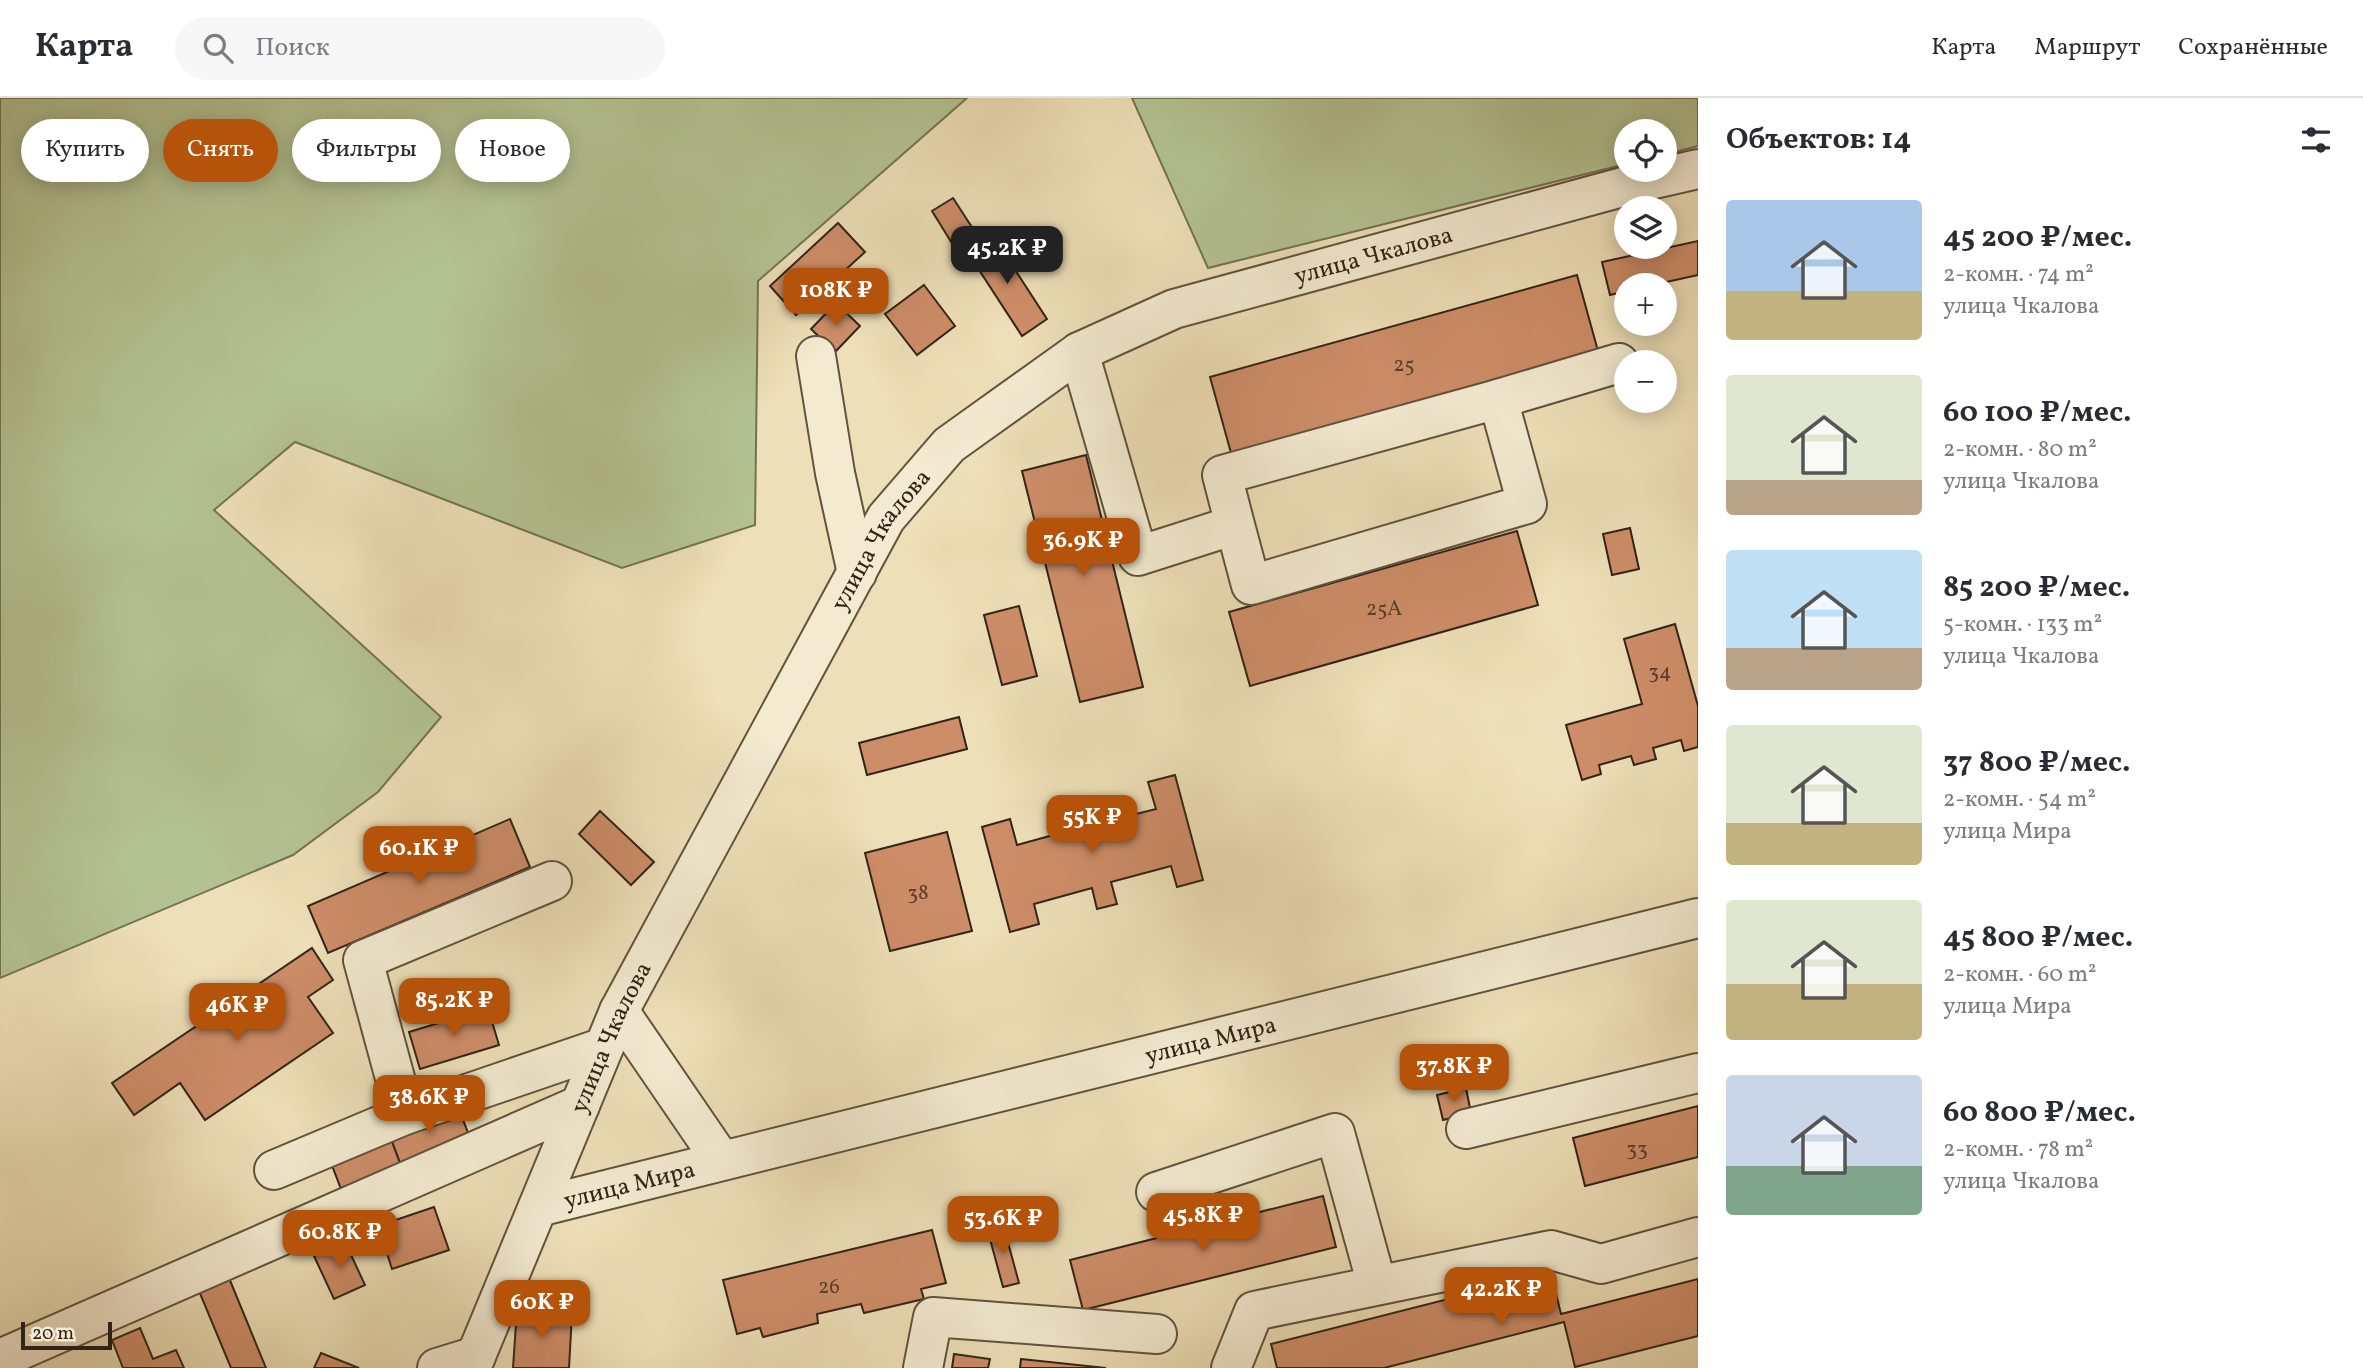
<!DOCTYPE html>
<html lang="ru">
<meta charset="utf-8">
<style>
body{margin:0;font-family:Vollkorn,serif;background:#f7f7f7;color:#2b2b33;height:100vh;display:flex;flex-direction:column;font-size:26px;white-space:nowrap}
*{box-sizing:border-box;margin:0}
p{font-size:23px;color:#7c7c81}
.icon{flex:none;width:38px;height:38px;fill:none;stroke:currentColor;stroke-width:2;stroke-linecap:round;stroke-linejoin:round}
.map{position:relative;flex:1;overflow:hidden}
.details{display:flex;flex-direction:column;background:#fff;width:665px}
.details>*{flex:none}
.guide{position:absolute;left:21px;top:21px;width:665px;height:63px;display:flex;gap:14px}
.controls{position:absolute;left:1614px;top:21px;display:grid;gap:14px}
.controls a{display:grid;place-items:center;width:63px;height:63px;border-radius:50%;background:#fff;box-shadow:0 4px 18px #0003;font-size:35px}
.scale{position:absolute;left:21px;bottom:18px;width:91px;box-sizing:border-box;padding-left:7px;border:4px solid #322417;border-top:0;font-size:19px;line-height:24px;white-space:nowrap;color:#322417;-webkit-text-stroke:5px #f3ead0;paint-order:stroke}
.price{position:absolute;translate:-50% -60px;padding:0 16px;border-radius:14px;background:#b45309;color:#fff;font-size:23px;line-height:46px;filter:drop-shadow(0 2px 4px #0008)}
.price::after{content:'';position:absolute;left:50%;top:42px;width:21px;height:16px;margin-left:-10px;background:inherit;clip-path:polygon(0 0,100% 0,50% 100%)}
.price.current{background:#222;color:#fff}
ul{padding:0;list-style:none}
li{display:flex;align-items:center;gap:21px;height:175px;padding:0 28px}
li span{display:grid;place-items:center;flex:none;width:196px;height:140px;border-radius:7px;color:#555}
li>.icon{margin-inline-start:auto}
span .icon{width:84px;height:84px;fill:#fffc;stroke-width:1}
li b{font-size:30px}
h2{display:flex;justify-content:space-between;align-items:center;height:84px;padding:0 28px;font-size:30px}
.chip{padding:0 24px;border-radius:32px;background:#fff;box-shadow:0 4px 18px #0003;font-size:24px;line-height:63px}
.chip.current{background:#b45309;color:#fff}
header{display:flex;align-items:center;gap:42px;box-sizing:border-box;height:98px;padding:0 35px;background:#fff;border-bottom:2px solid #e1e1e2}
header strong{font-size:33px}
nav{display:flex;gap:38px;margin-inline-start:auto;font-size:24px}
.search{width:490px;height:63px;background:#f7f7f7;display:flex;align-items:center;gap:18px;box-sizing:border-box;padding:0 24px;border-radius:38px;color:#7c7c81;font-size:26px}
main{display:flex;flex:1;min-height:0}
.map>svg:first-child{display:block}
.green{fill:#b4c292;stroke:#737354;stroke-width:2}
.building{fill:#cd8d68;stroke:#322417;stroke-width:2}
.lines{fill:none;stroke-linecap:round;stroke-linejoin:round}
.minor-casing{stroke:#61533f;stroke-width:42}
.minor{stroke:#f3ead0;stroke-width:38}
.labels{text-anchor:middle;stroke-width:7;stroke-linejoin:round;paint-order:stroke}
.number-label{font-size:21px;fill:#593e2b}
.street-label{font-size:24px;fill:#322417;stroke:#f3ead0}
</style>
<header>
<strong>Карта</strong>
<div class="search"><svg class="icon" aria-label="search" viewBox="0 0 24 24"><circle cx="10" cy="10" r="6"/><path d="M15 15l6 6"/></svg>Поиск</div>
<nav><a>Карта</a><a>Маршрут</a><a>Сохранённые</a></nav>
</header>
<main>
<div class="map">
<svg width="1698" height="1270" viewBox="0 0 1698 1270">
<rect width="100%" height="100%" fill="#eddfb7"/>
<filter id="stains"><feTurbulence type="fractalNoise" baseFrequency=".00286" numOctaves="4"/><feColorMatrix values="0 0 0 0 .2 0 0 0 0 .09 0 0 0 0 .02 0 0 0 .5 -.17"/></filter>
<radialGradient id="worn" r=".72"><stop offset=".6" stop-color="#630" stop-opacity="0"/><stop offset="1" stop-color="#630" stop-opacity=".3"/></radialGradient>
<!-- green -->
<g class="green">
<path d="M0,0H967L758,183L755,427L622,470L295,344L214,412L441,619L378,694L293,757L0,880Z"/>
<path d="M1132,0H1698V48L1664,57V33H1626V66L1208,170Z"/>
</g>
<!-- building -->
<g class="building">
<path d="M953,100L975,134L953,147L932,113Z"/>
<path d="M838,125L865,154L796,217L770,188Z"/>
<path d="M993,138L1047,221L1022,238L968,155Z"/>
<path d="M1698,143V177L1653,187H1626V193L1610,197L1602,164Z"/>
<path d="M1577,177L1598,253L1231,355L1210,279Z"/>
<path d="M924,187L955,228L917,257L885,216Z"/>
<path d="M836,205L860,228L835,254L811,231Z"/>
<path d="M1086,357L1143,589L1080,604L1022,373Z"/>
<path d="M1630,430L1639,471L1612,477L1603,436Z"/>
<path d="M1517,433L1538,507L1250,588L1229,514Z"/>
<path d="M1019,508L1037,578L1002,587L984,517Z"/>
<path d="M1675,526L1698,608V649L1684,653L1681,642L1653,650L1656,661L1634,667L1631,658L1599,667L1601,676L1582,682L1566,627L1642,606L1624,541Z"/>
<path d="M959,619L967,651L867,677L859,645Z"/>
<path d="M1175,677L1203,782L1177,789L1171,768L1111,784L1117,806L1097,811L1092,790L1034,806L1039,826L1010,834L982,729L1010,721L1017,747L1075,731L1068,706L1089,700L1096,726L1156,711L1148,684Z"/>
<path d="M600,713L654,764L631,787L579,736Z"/>
<path d="M510,721L530,769L328,855L308,808Z"/>
<path d="M947,734L972,833L890,853L865,755Z"/>
<path d="M312,850L333,882L308,899L333,935L205,1022L180,985L134,1017L112,985Z"/>
<path d="M488,910L499,947L420,971L409,934Z"/>
<path d="M1466,990L1471,1015L1443,1022L1437,997Z"/>
<path d="M457,1006L470,1040L401,1068L388,1033Z"/>
<path d="M1698,1008V1059L1585,1088L1573,1040Z"/>
<path d="M388,1033L401,1068L341,1091L328,1057Z"/>
<path d="M1323,1098L1336,1149L1083,1212L1070,1162Z"/>
<path d="M434,1109L449,1152L392,1171L378,1128Z"/>
<path d="M1003,1126L1019,1185L1003,1189L987,1130Z"/>
<path d="M932,1132L946,1185L921,1191L924,1201L864,1215L861,1206L817,1216L818,1225L763,1239L760,1230L737,1236L723,1182Z"/>
<path d="M345,1144L365,1187L334,1201L314,1158Z"/>
<path d="M1551,1175L1561,1216L1698,1181V1238L1575,1269L1564,1224L1384,1270H1277L1271,1246Z"/>
<path d="M229,1180L266,1270H231L199,1193Z"/>
<path d="M517,1211L572,1215L569,1270H513Z"/>
<path d="M140,1230L153,1261L176,1252L184,1270H123L112,1242Z"/>
<path d="M321,1255L359,1270H314Z"/>
<path d="M954,1256L990,1261L988,1270H952Z"/>
<path d="M1021,1261L1106,1270H1020Z"/>
</g>
<g class="lines">
<!-- minor casing -->
<g class="minor-casing">
<g id="minor">
<path d="M1079,254L1138,458L1235,427L1251,487L1527,406L1498,301L1222,377L1235,427"/>
<path d="M816,258L835,375L857,475"/>
<path d="M1498,301L1619,265"/>
<path d="M552,783L363,862L405,1017L604,949"/>
<path d="M619,913L721,1062"/>
<path d="M1466,1031L1698,975"/>
<path d="M274,1072L405,1017"/>
<path d="M1156,1094L1335,1035L1377,1187"/>
<path id="s1" d="M538,1109L1698,820"/>
<path d="M0,1261L580,1007"/>
<path d="M437,1270L476,1258"/>
<path id="s2" d="M471,1270L619,913L886,420L949,347L1079,254L1174,211L1641,84L1698,71"/>
<path d="M923,1270L933,1219L1157,1236"/>
<path d="M1231,1270L1254,1213L1551,1152L1601,1166L1698,1139"/>
</g>
</g>
<!-- minor -->
<use href="#minor" class="minor"/>
</g>
<g class="labels">
<!-- number labels -->
<g class="number-label">
<text x="1404" y="273">25</text>
<text x="1384" y="517">25А</text>
<text x="1660" y="580">34</text>
<text x="918" y="801">38</text>
<text x="1637" y="1057">33</text>
<text x="829" y="1195">26</text>
</g>
<!-- street labels -->
<g class="street-label">
<text dy="8" stroke="none"><textPath href="#s2" startOffset="1514">улица Чкалова</textPath></text>
<text dy="8" stroke="none"><textPath href="#s2" startOffset="926">улица Чкалова</textPath></text>
<text dy="8" stroke="none"><textPath href="#s2" startOffset="359">улица Чкалова</textPath></text>
<text dy="8" stroke="none"><textPath href="#s1" startOffset="693">улица Мира</textPath></text>
<text dy="8" stroke="none"><textPath href="#s1" startOffset="94">улица Мира</textPath></text>
</g>
</g>
<rect width="100%" height="100%" filter="url(#stains)"/>
<rect width="100%" height="100%" fill="url(#worn)"/>
</svg>
<div class="controls">
<a><svg class="icon" aria-label="locate" viewBox="0 0 24 24"><circle cx="12" cy="12" r="6"/><path d="M12 2v4M12 18v4M2 12h4M18 12h4"/></svg></a>
<a><svg class="icon" aria-label="layers" viewBox="0 0 24 24"><path d="M12 4l9 5-9 5-9-5zM3 14l9 5 9-5"/></svg></a>
<a>+</a>
<a>−</a>
</div>
<div class="scale">20 m</div>
<b class="price current" style="left:1007px;top:188px">45.2K ₽</b>
<b class="price" style="left:836px;top:230px">108K ₽</b>
<b class="price" style="left:1083px;top:480px">36.9K ₽</b>
<b class="price" style="left:1092px;top:757px">55K ₽</b>
<b class="price" style="left:419px;top:788px">60.1K ₽</b>
<b class="price" style="left:454px;top:940px">85.2K ₽</b>
<b class="price" style="left:237px;top:945px">46K ₽</b>
<b class="price" style="left:1454px;top:1006px">37.8K ₽</b>
<b class="price" style="left:429px;top:1037px">38.6K ₽</b>
<b class="price" style="left:1203px;top:1155px">45.8K ₽</b>
<b class="price" style="left:1003px;top:1158px">53.6K ₽</b>
<b class="price" style="left:340px;top:1172px">60.8K ₽</b>
<b class="price" style="left:1501px;top:1229px">42.2K ₽</b>
<b class="price" style="left:542px;top:1242px">60K ₽</b>
<div class="guide">
<a class="chip">Купить</a>
<a class="chip current">Снять</a>
<a class="chip">Фильтры</a>
<a class="chip">Новое</a>
</div>
</div>
<section class="details">
<h2>Объектов: 14<svg class="icon" aria-label="filters" viewBox="0 0 24 24"><path d="M4 7h16M4 17h16"/><circle cx="9" cy="7" r="2"/><circle cx="15" cy="17" r="2"/></svg></h2>
<ul>
<li><span style="background:linear-gradient(#a9c7e8 65%,#c2b280 0)"><svg class="icon" aria-label="home" viewBox="0 0 24 24"><path d="M3 11l9-7 9 7M6 9v11h12V9"/></svg></span><div><b>45 200 ₽/мес.</b><p>2-комн. · 74 m²</p><p>улица Чкалова</p></div></li>
<li><span style="background:linear-gradient(#dfe7d0 75%,#b9a48a 0)"><svg class="icon" aria-label="home" viewBox="0 0 24 24"><path d="M3 11l9-7 9 7M6 9v11h12V9"/></svg></span><div><b>60 100 ₽/мес.</b><p>2-комн. · 80 m²</p><p>улица Чкалова</p></div></li>
<li><span style="background:linear-gradient(#bfe0f5 70%,#b9a48a 0)"><svg class="icon" aria-label="home" viewBox="0 0 24 24"><path d="M3 11l9-7 9 7M6 9v11h12V9"/></svg></span><div><b>85 200 ₽/мес.</b><p>5-комн. · 133 m²</p><p>улица Чкалова</p></div></li>
<li><span style="background:linear-gradient(#dfe7d0 70%,#c2b280 0)"><svg class="icon" aria-label="home" viewBox="0 0 24 24"><path d="M3 11l9-7 9 7M6 9v11h12V9"/></svg></span><div><b>37 800 ₽/мес.</b><p>2-комн. · 54 m²</p><p>улица Мира</p></div></li>
<li><span style="background:linear-gradient(#dfe7d0 60%,#c2b280 0)"><svg class="icon" aria-label="home" viewBox="0 0 24 24"><path d="M3 11l9-7 9 7M6 9v11h12V9"/></svg></span><div><b>45 800 ₽/мес.</b><p>2-комн. · 60 m²</p><p>улица Мира</p></div></li>
<li><span style="background:linear-gradient(#c9d6e8 65%,#7fa58c 0)"><svg class="icon" aria-label="home" viewBox="0 0 24 24"><path d="M3 11l9-7 9 7M6 9v11h12V9"/></svg></span><div><b>60 800 ₽/мес.</b><p>2-комн. · 78 m²</p><p>улица Чкалова</p></div></li>
</ul>
</section>
</main>
